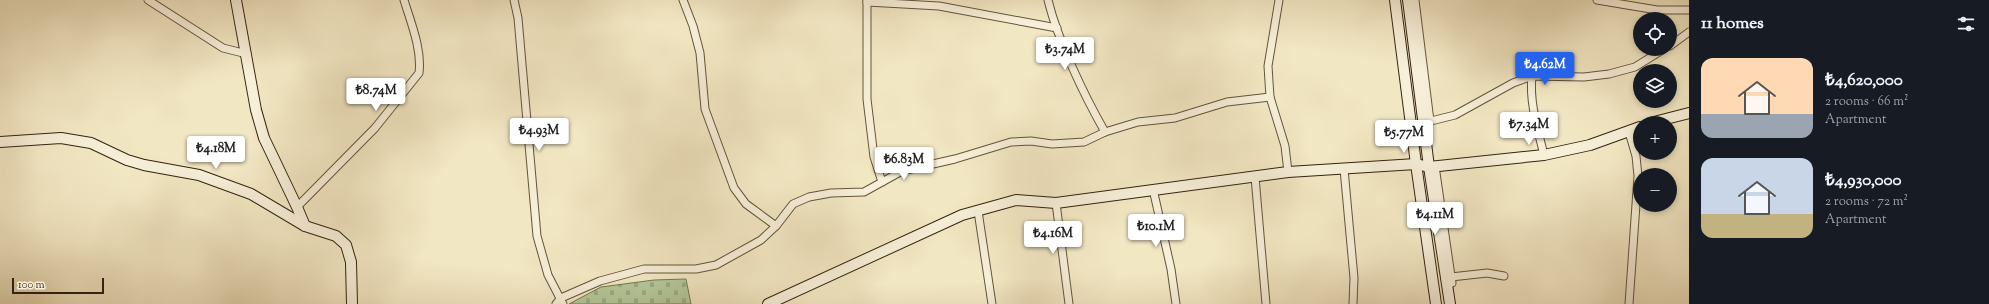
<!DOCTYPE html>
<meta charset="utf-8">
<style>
body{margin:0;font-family:"Sorts Mill Goudy",serif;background:#20242c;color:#f1f3f6;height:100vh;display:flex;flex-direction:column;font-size:15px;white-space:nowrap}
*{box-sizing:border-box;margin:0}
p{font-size:13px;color:#9ea1a6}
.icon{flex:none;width:22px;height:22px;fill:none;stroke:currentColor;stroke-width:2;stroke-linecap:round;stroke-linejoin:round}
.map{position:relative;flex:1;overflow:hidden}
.panel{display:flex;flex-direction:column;background:#171b24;width:300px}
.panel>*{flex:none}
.controls{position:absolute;left:1633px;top:12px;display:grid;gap:8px}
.controls a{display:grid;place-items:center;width:44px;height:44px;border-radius:50%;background:#171b24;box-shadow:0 2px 6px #0003;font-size:20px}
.scale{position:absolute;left:12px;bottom:10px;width:92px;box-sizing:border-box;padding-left:4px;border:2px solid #34230e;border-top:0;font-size:11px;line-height:14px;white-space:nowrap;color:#34230e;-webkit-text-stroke:3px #f7efd8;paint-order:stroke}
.price{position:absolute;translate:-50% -34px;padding:0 9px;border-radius:4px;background:#fff;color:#222;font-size:13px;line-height:26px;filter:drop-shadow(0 1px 2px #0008)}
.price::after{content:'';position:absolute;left:50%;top:24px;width:12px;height:9px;margin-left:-6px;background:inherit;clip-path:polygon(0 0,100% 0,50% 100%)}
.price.selected{background:#2563eb;color:#fff}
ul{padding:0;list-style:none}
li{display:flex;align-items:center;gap:12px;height:100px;padding:0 12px}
li span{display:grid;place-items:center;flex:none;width:112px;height:80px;border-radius:12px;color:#555}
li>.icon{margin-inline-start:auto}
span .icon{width:48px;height:48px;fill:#fffc;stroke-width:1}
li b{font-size:17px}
h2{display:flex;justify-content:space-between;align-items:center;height:48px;padding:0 12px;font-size:17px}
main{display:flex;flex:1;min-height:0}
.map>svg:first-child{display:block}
.cemetery{fill:url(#cemetery-stones);stroke:#747554}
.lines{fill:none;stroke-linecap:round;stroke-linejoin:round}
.street-casing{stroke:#64543b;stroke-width:9}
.secondary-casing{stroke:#34230e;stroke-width:12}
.street{stroke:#f7efd8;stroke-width:7}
.secondary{stroke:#f7efd8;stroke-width:10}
</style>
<main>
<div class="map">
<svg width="1689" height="304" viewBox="0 0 1689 304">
<defs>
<pattern id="cemetery-stones" width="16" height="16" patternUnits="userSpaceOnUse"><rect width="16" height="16" fill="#b4c799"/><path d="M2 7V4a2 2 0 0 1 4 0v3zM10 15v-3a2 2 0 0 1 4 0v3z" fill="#9bab83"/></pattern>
</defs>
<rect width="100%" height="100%" fill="#f2e7c3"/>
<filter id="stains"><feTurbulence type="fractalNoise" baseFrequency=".005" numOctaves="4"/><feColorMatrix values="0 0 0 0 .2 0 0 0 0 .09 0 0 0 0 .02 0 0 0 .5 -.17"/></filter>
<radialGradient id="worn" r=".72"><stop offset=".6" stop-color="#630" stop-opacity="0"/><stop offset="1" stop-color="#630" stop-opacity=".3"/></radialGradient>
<!-- cemetery -->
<path class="cemetery" d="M686,279L691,304H569L601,287L654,280Z"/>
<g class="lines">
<!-- street casing -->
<g class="street-casing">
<g id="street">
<path d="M148,0L223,48L247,54"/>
<path d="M514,0L518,18L537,236L548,275L563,304"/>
<path d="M683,0L693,26L700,53L705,109L734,188L746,204L776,226"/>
<path d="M867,0V99L874,157L882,182"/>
<path d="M1048,0C1058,41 1084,95 1105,132"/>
<path d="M1279,0L1268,66L1270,97L1285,146L1288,172"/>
<path d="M1415,0L1430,121"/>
<path d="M1597,0L1657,10H1689"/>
<path d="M867,2L939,6L1057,28"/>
<path d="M1670,46L1689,32"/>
<path d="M1532,76C1529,102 1538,130 1544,155"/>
<path d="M1423,123L1455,115L1513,83L1532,76L1584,77L1609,74L1635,67L1664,49"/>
<path d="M1435,166L1452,283"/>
<path d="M1344,169L1354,278L1353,304"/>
<path d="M1255,177L1266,304"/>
<path d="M1153,189L1171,269L1176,304"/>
<path d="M1056,203L1069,304"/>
<path d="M297,207L375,128L419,73C422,49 411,23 404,0"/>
<path d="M978,211L992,304"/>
<path d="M1451,277L1487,273L1504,276"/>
<path d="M556,304L561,298L600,281L644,269H696L716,265L761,240L776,226L793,204L809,197L831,193L864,192L902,171L955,159L1011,142L1031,141L1052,144L1084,142L1105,132L1138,122L1175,118L1227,102L1270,97"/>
<path d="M1629,304L1638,176L1636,156L1629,132"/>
</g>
</g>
<!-- secondary casing -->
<g class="secondary-casing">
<g id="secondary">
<path d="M236,0L256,110L264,138L297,207L305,226"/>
<path d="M1395,0L1416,164L1436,304"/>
<path d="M1408,0L1429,167L1450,304"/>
<path d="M1650,123L1689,113"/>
<path d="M0,142L61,138L91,143L127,160L144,165L199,175L251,194L305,226L336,236L346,245L351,262L352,304"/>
<path d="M768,304L962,215L1016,200L1056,203L1288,172L1416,164L1429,167L1544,155L1590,145L1640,127"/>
</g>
</g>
<!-- street -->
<use href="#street" class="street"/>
<!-- secondary -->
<use href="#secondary" class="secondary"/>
</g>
<rect width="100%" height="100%" filter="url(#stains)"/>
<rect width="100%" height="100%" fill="url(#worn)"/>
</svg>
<div class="controls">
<a><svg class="icon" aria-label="locate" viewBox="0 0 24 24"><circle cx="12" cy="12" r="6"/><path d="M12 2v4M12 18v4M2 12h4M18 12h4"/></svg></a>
<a><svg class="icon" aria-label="layers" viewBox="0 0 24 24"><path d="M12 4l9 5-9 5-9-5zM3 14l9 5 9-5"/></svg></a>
<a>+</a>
<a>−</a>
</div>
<div class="scale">100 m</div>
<b class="price" style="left:1065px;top:71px">₺3.74M</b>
<b class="price selected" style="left:1545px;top:86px">₺4.62M</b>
<b class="price" style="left:376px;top:112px">₺8.74M</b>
<b class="price" style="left:1529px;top:146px">₺7.34M</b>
<b class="price" style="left:539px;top:152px">₺4.93M</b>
<b class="price" style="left:1404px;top:154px">₺5.77M</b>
<b class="price" style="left:216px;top:170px">₺4.18M</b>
<b class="price" style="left:904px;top:181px">₺6.83M</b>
<b class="price" style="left:1435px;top:236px">₺4.11M</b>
<b class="price" style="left:1156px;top:248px">₺10.1M</b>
<b class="price" style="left:1053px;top:255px">₺4.16M</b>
</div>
<section class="panel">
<h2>11 homes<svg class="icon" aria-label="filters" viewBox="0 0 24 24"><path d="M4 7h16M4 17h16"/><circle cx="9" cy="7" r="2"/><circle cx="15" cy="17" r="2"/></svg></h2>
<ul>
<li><span style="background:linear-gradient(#ffd9b3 70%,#9aa5b1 0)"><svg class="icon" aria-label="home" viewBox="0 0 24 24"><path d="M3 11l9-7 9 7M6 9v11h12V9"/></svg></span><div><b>₺4,620,000</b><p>2 rooms · 66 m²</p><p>Apartment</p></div></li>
<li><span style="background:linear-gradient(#c9d6e8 70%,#c2b280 0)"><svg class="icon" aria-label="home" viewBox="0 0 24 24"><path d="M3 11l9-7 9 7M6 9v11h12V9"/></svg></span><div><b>₺4,930,000</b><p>2 rooms · 72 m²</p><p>Apartment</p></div></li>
</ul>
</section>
</main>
